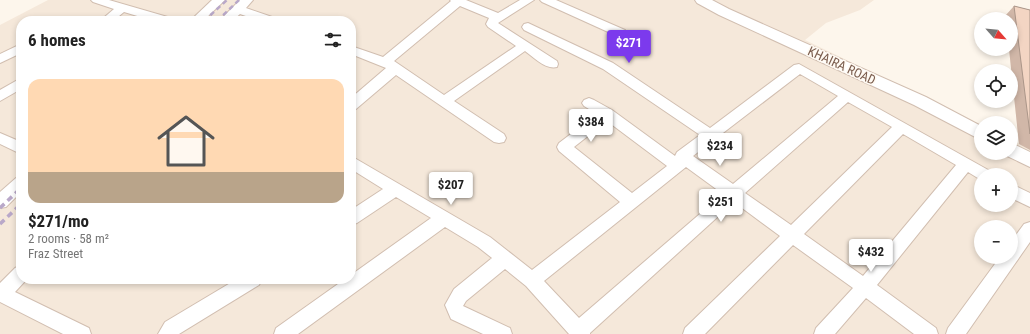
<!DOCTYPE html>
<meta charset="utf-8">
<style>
body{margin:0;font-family:"Roboto Condensed",sans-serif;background:#f6f6f6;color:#222;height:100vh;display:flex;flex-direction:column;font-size:15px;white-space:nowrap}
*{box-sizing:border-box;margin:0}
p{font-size:13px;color:#767676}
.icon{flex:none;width:22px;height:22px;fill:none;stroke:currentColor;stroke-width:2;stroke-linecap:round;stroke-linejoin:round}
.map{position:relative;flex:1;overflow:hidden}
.drawer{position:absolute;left:16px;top:16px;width:340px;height:268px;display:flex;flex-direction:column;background:#fff;border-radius:16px;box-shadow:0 2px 6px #0003}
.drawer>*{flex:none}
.needle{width:26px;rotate:117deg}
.tools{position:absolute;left:974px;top:12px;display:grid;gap:8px}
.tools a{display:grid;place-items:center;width:44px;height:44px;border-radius:50%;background:#fff;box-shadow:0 2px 6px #0003;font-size:20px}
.price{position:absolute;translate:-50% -34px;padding:0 9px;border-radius:4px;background:#fff;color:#222;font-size:13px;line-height:26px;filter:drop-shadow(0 1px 2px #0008)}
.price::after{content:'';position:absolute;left:50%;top:24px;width:12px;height:9px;margin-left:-6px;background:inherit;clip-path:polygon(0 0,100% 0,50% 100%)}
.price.active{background:#7c3aed;color:#fff}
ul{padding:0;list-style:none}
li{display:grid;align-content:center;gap:8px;height:212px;padding:0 12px}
li span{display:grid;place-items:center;height:124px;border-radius:12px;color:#555}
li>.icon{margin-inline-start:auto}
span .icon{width:72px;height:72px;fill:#fffc;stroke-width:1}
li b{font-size:17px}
h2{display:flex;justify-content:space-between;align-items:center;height:48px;padding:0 12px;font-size:17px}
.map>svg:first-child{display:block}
.residential{fill:#f5e8da;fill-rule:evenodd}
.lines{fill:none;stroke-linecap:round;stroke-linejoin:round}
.minor-casing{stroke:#d1beb0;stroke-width:2}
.tertiary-casing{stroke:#d1beb0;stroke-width:2}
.minor{fill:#fff;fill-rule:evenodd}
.tertiary{fill:#fff;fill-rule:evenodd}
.rail-far1{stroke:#b9a8c9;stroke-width:2.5;stroke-dasharray:5 3.5;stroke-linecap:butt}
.rail{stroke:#b9a8c9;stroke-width:3.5;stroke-dasharray:6 4.5;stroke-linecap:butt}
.wall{fill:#d1b7a8}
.building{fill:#f3d5c3;stroke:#aa9588}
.labels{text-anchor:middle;stroke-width:3;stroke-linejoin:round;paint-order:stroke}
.street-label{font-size:13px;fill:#7a5c4d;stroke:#fffaf3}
</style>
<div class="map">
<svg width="1030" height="334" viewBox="0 0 1030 334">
<rect width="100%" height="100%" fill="#fdf6ec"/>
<!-- residential -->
<path class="residential" d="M48,0H874L860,10L826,23L805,40L981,125V153H1011V140L1019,143L1009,49H1011V19H1006L1005,16L1030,22V334H0V25ZM21,21H351V279H21ZM981,175H1011V205H981ZM981,227H1011V257H981Z"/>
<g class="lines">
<!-- minor casing -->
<g class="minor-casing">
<g id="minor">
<path d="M91,0H109L171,18L173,21H154L124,12L113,21H100L114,9L93,2Z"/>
<path d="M212,0H225L203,21H190Z"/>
<path d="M240,0H253L246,8L275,18L277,21H260L240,14L232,21H219Z"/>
<path d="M450,0H466L498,13L520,0H534L498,23L557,61L558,64L557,67C546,70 533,57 525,51L454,101L504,134L506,138L504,142L499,143L494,142L396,75L356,109L351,111V98L386,68L351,54V46L383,57L451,1ZM460,6L489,18L486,24L488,27L516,46L444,95L394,61Z"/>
<path d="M540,0H556L625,30L627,33L625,36H617L542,2Z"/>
<path d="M528,23L613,63L710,128L794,65L799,64L990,171L993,175H981V180L968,172L877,285L936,328L938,334H914L866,298L835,334H814L816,328L853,288L793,245L705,334H683L685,328L780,236L734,202L590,333V334H569L526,286L505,269L466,301L463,306L510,328L512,334H483L451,319L445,305L454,289L492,258L478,247L445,227L298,334H274L276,328L345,279H351V275L431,218L396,197L357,223L351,225V210L383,189L351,169V156L490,237L532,270L620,202L559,151L557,147L559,143L597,114L584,106L582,103L584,100L589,98L594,100L612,110L675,156L677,152L700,135L603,69L524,30L522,27L524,24ZM800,74L838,96L733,184L693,156ZM848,102L892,127L791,225L745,193ZM607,121L667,166L632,193L574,147ZM903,134L956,165L863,276L804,234ZM686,167L723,194L579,318L544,281Z"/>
<path d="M21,44V53L0,63V54Z"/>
<path d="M21,78V89L0,101V90Z"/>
<path d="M0,133L21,142V154L0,144Z"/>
<path d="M21,176V192L6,207L0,208V192L16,178Z"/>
<path d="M1011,184L1030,193V207L1011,198Z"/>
<path d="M1030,222V242L966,334H946L948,328L1000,257H1011V242L1024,224Z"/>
<path d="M21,265V279H27L15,292L89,328L91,334H63L0,302V283L15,268Z"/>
<path d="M237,279H262L259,285L179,334H158L165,322Z"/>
</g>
</g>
<!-- tertiary casing -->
<g class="tertiary-casing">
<g id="tertiary">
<path d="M695,0H712L729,9L926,97L981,126V140L914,105L719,15L697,3Z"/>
<path d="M1011,143L1030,152V167L1005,155L1004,153H1011Z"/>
</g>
</g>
<!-- minor -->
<use href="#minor" class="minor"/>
<!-- tertiary -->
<use href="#tertiary" class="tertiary"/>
<!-- rail-far1 -->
<g class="rail-far1">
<path d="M204,21L227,0"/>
<path d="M217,21L239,0"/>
</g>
<!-- rail -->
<g class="rail">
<path d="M0,208L21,188"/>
<path d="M0,224L21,204"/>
</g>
</g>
<!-- wall -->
<path class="wall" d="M1014,6L1030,10V150L1019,144L1009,49H1011V19H1006L1005,16Z"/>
<!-- building -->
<path class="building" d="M1014,6L1030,10V134Z"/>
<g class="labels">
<!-- street labels -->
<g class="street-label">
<text transform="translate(842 65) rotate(25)" y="5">KHAIRA ROAD</text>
</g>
</g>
</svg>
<div class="tools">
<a><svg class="needle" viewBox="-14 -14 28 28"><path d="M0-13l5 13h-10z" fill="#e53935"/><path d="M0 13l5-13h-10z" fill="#767676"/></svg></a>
<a><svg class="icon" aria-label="locate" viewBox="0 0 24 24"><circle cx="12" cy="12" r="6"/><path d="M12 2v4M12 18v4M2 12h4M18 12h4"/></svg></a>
<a><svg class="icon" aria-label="layers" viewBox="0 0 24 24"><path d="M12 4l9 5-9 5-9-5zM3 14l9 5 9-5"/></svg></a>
<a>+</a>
<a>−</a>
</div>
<b class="price active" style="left:629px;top:64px">$271</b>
<b class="price" style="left:591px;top:143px">$384</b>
<b class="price" style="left:720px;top:167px">$234</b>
<b class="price" style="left:451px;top:206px">$207</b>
<b class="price" style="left:721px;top:223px">$251</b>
<b class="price" style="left:871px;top:273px">$432</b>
<section class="drawer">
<h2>6 homes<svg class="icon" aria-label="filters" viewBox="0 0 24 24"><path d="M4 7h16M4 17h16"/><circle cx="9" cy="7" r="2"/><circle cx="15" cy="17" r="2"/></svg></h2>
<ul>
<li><span style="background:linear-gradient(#ffd9b3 75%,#b9a48a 0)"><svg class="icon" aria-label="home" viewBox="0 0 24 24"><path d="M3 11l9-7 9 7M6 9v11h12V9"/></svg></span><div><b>$271/mo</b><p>2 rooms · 58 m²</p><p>Fraz Street</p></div></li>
</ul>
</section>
</div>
